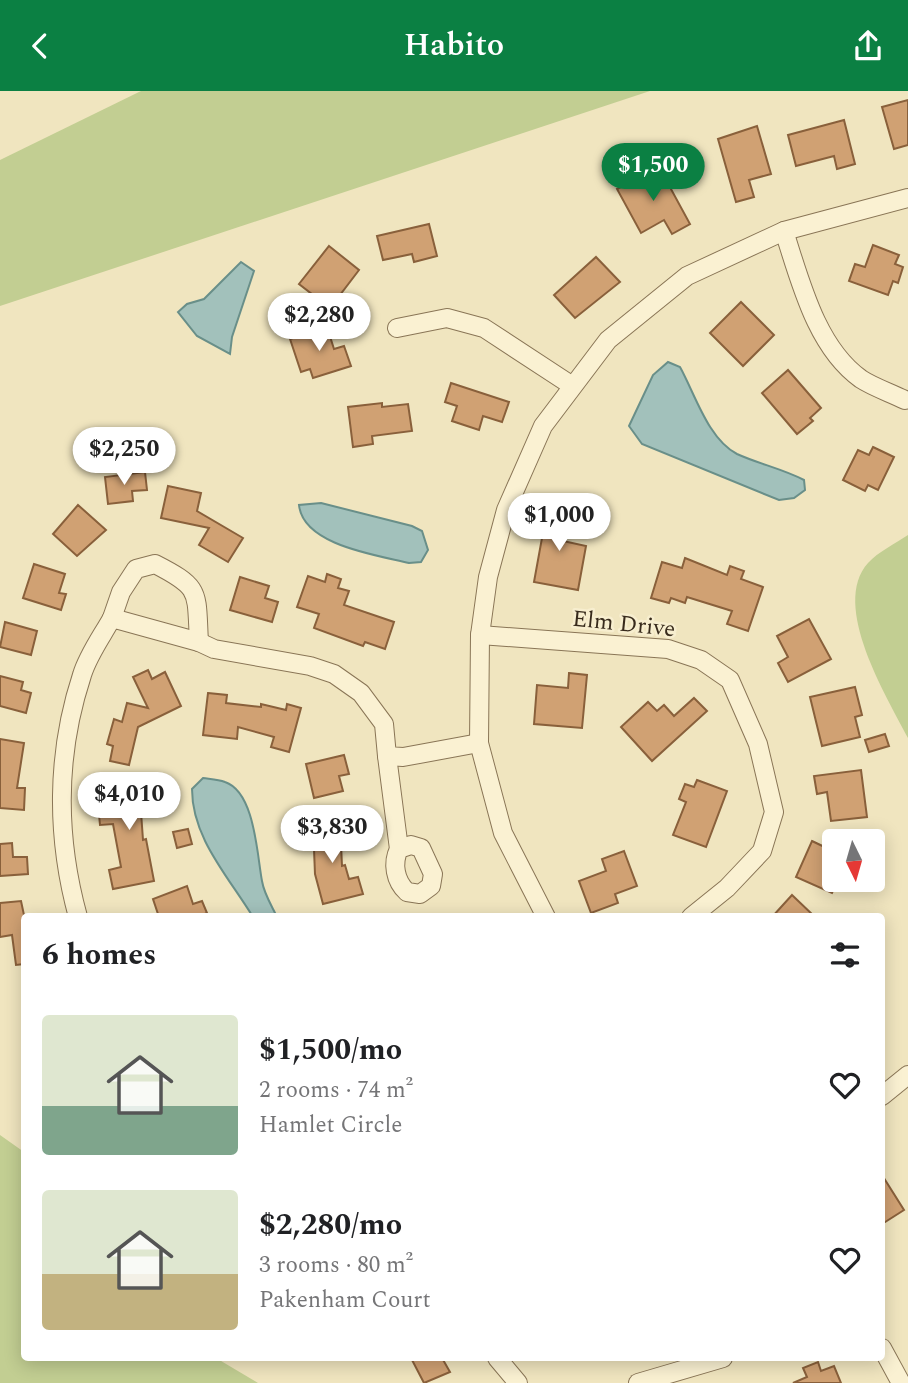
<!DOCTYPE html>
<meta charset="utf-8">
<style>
body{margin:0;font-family:Spectral,serif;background:#f2f2f2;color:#202124;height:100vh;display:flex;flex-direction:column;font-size:26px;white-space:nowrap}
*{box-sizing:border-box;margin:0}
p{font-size:23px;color:#757577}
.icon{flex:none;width:38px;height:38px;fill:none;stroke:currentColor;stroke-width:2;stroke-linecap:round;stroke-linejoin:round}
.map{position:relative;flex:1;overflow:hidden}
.drawer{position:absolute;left:21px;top:822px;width:864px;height:448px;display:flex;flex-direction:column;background:#fff;border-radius:7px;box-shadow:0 4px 18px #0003}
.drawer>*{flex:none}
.needle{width:46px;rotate:175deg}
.fabs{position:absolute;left:822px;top:738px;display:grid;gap:14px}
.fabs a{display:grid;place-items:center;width:63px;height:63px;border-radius:7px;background:#fff;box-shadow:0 4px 18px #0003;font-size:35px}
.price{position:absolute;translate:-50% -60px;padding:0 16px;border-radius:24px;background:#fff;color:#222;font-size:23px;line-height:46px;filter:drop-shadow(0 2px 4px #0008)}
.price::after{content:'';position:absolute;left:50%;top:42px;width:21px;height:16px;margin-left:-10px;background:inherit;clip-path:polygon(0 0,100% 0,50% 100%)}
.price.on{background:#0b8043;color:#fff}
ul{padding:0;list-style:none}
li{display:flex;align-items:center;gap:21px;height:175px;padding:0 21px}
li span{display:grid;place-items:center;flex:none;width:196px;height:140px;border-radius:7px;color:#555}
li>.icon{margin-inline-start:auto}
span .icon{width:84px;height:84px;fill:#fffc;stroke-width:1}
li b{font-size:30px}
h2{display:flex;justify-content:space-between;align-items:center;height:84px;padding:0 21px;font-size:30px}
header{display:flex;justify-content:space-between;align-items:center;height:91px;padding:0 21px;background:#0b8043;color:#fff;font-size:32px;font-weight:600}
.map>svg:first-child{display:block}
.green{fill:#c2ce92}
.water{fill:#a2c1bb;stroke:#698f89;stroke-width:2}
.building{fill:#d0a173;stroke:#89603b;stroke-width:2}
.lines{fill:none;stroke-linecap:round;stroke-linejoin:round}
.minor-casing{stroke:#897556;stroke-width:20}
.minor{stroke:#faf1d2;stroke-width:18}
.labels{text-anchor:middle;stroke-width:5;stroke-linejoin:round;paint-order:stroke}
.street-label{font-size:23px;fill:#382b1c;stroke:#f7eecf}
</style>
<header><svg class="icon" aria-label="back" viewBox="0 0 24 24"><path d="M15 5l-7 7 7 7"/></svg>Habito<svg class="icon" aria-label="share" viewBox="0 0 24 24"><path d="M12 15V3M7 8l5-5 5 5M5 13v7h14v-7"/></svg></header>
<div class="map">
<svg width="908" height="1292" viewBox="0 0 908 1292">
<rect width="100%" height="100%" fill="#f0e5bf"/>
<!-- green -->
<g class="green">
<path d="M141,0H650L0,215V69Z"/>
<path d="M908,444V647C887,606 830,514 868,472C878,461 896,452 908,444Z"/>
<path d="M0,1044L24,1061V1267H216L258,1292H0Z"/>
</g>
<!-- water -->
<g class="water">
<path d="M241,171L254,180L232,246L230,263L197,245L178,221L187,213L204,208Z"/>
<path d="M668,271L680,276C695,303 708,348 737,363C759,373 783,378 804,389L805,399L794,407L779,409L642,353L629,335L653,284Z"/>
<path d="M321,412L412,435L422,440L428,459L421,471L409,472C376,464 303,454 299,414Z"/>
<path d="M203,687C210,688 218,688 225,691C255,701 257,764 262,790C264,803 272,815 277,826H253C228,785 192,747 192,698Z"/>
</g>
<!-- building -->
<g class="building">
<path d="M908,9V54L894,58L882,16Z"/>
<path d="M844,29L855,73L837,78L834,65L796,75L788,44Z"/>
<path d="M757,35L771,83L749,89L754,106L736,111L718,48Z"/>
<path d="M659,76L690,133L672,143L664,129L641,142L617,98Z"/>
<path d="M429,133L437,165L414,171L412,163L383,169L377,145Z"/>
<path d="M873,154L899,164L895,173L903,176L898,192L893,190L888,204L849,190L855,173L865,176Z"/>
<path d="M329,155L359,179L330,217L299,193Z"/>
<path d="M596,166L620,191L575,227L554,204Z"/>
<path d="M741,211L774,244L743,275L710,242Z"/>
<path d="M327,236L334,258L344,255L351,275L313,287L310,278L301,281L290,248Z"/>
<path d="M788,279L821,317L810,327L813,330L797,343L762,302Z"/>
<path d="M451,292L509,311L502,331L483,325L479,339L452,330L457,315L445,311Z"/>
<path d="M382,312V316L408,313L412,340L372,345L373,353L353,356L348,316Z"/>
<path d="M873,356L894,366L878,399L868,394L865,400L843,389L858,359L869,364Z"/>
<path d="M145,381L147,399L132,400L133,410L108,413L105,386Z"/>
<path d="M168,395L201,402L197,420L243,447L228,471L199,454L209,437L161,427Z"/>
<path d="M78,414L106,439L77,465L53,443Z"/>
<path d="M548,414L569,418L563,450L586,455L578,499L534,491Z"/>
<path d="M685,467L727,484L730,475L744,480L741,488L763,496L748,540L727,533L732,520L687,506L685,512L671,507L669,512L651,507L662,471L682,477Z"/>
<path d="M34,473L65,483L59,502L66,503L61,519L23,507Z"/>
<path d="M327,483L341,488L338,497L349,500L344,514L394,531L385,558L365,551L363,555L314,537L319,523L297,516L308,485L325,491Z"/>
<path d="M240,486L269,495L265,507L278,511L272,531L230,519Z"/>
<path d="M809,528L831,568L788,591L778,572L788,566L777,545Z"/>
<path d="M5,531L37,540L31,564L0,556Z"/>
<path d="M148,579L152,588L165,581L181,615L138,636L129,674L110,670L113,655L107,653L114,628L122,631L127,612L148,617L133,586Z"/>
<path d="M569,582L587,584L582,637L534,633L537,594L568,597Z"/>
<path d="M0,585L23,591L21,599L31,602L26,622L0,615Z"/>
<path d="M855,596L862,624L855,626L860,646L822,655L810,606Z"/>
<path d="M208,602L227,604L226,612L261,616V613L286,619L287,613L301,617L289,661L271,656L274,646L238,636L237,648L203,644Z"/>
<path d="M694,607L707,620L652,670L621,636L648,611L657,620L664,614L674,625Z"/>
<path d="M885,643L889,655L869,661L865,649Z"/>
<path d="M0,648L24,652L17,697H25L24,719L0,717Z"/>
<path d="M344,664L349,683L339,685L343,700L314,707L306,673Z"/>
<path d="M861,679L867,726L831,730L827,701L817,703L814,685Z"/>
<path d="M147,688L149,720L141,721L143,749L146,748L154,790L113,798L109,779L121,776L113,733L100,734L98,713L111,712L110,691Z"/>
<path d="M697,689L727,700L706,756L673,744L686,711L679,708L685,693L694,696Z"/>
<path d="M340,731L342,775L345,774L349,788L358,786L363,803L323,813L315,783L313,733Z"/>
<path d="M188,738L192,753L177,757L173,741Z"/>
<path d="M812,750L835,761V795L832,802L796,786Z"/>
<path d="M12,752L13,766H27L28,783L0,785V753Z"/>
<path d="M624,760L637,795L615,803L618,812L591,822L579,790L606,780L602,768Z"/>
<path d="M187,795L193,813L202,810L207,822L198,826H159L153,808Z"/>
<path d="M792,804L815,826H772Z"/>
<path d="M21,810L24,824V873L16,874L12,844L0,846V812Z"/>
<path d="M882,1084L904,1119L882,1133Z"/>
<path d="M411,1267H442L450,1281L424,1292Z"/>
<path d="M818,1271L821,1280L834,1275L841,1292H793L807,1286L803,1277Z"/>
</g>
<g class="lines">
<!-- minor casing -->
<g class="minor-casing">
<g id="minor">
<path d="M784,140C800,189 816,256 861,288C873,296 891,302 905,309"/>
<path d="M397,237L447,227L484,237L571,294"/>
<path d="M112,527L121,501L136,478L155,473C202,497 196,500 199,551"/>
<path d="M480,544L668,558L701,569L730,589L758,653L774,721L762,760L727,797L691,826"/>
<path d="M387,665L399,758"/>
<path d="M411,754L421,757L433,783L431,795L420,803L407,801C395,790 392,772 399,758Z"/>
<path d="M78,826C56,746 56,663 82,584C88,564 102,545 112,527L199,551L214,558L310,575L334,583L361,602L384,633L387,665L403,666L479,652"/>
<path d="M546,826L503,742L479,652L480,544L488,486L506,419L543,335L608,249L687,185L784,140L908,107"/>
<path d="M882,1005L908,984"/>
<path d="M882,1257L901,1292"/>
<path d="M497,1267L518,1292"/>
<path d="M638,1292L723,1267"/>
</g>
</g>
<!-- minor -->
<use href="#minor" class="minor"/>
</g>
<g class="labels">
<!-- street labels -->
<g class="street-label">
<text transform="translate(624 532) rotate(6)" y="8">Elm Drive</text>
</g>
</g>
</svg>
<div class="fabs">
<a><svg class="needle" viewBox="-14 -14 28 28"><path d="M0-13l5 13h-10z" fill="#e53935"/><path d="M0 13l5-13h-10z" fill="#757577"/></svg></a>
</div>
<b class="price on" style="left:653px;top:112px">$1,500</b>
<b class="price" style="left:319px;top:262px">$2,280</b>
<b class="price" style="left:124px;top:396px">$2,250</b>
<b class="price" style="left:559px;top:462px">$1,000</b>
<b class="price" style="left:129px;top:741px">$4,010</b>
<b class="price" style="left:332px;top:774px">$3,830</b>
<section class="drawer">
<h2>6 homes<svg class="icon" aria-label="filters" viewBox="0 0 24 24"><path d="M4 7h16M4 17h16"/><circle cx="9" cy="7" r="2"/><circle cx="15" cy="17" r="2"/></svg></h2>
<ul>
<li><span style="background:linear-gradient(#dfe7d0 65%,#7fa58c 0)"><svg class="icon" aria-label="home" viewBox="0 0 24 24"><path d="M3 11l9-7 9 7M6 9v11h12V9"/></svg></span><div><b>$1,500/mo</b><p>2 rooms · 74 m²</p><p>Hamlet Circle</p></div><svg class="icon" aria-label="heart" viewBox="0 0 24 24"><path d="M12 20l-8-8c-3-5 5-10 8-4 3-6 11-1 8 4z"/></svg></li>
<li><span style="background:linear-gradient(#dfe7d0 60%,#c2b280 0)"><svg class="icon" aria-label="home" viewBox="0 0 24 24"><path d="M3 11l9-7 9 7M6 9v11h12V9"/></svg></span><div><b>$2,280/mo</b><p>3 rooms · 80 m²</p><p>Pakenham Court</p></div><svg class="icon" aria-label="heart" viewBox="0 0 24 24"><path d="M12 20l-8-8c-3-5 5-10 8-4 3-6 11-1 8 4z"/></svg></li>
</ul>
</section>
</div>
